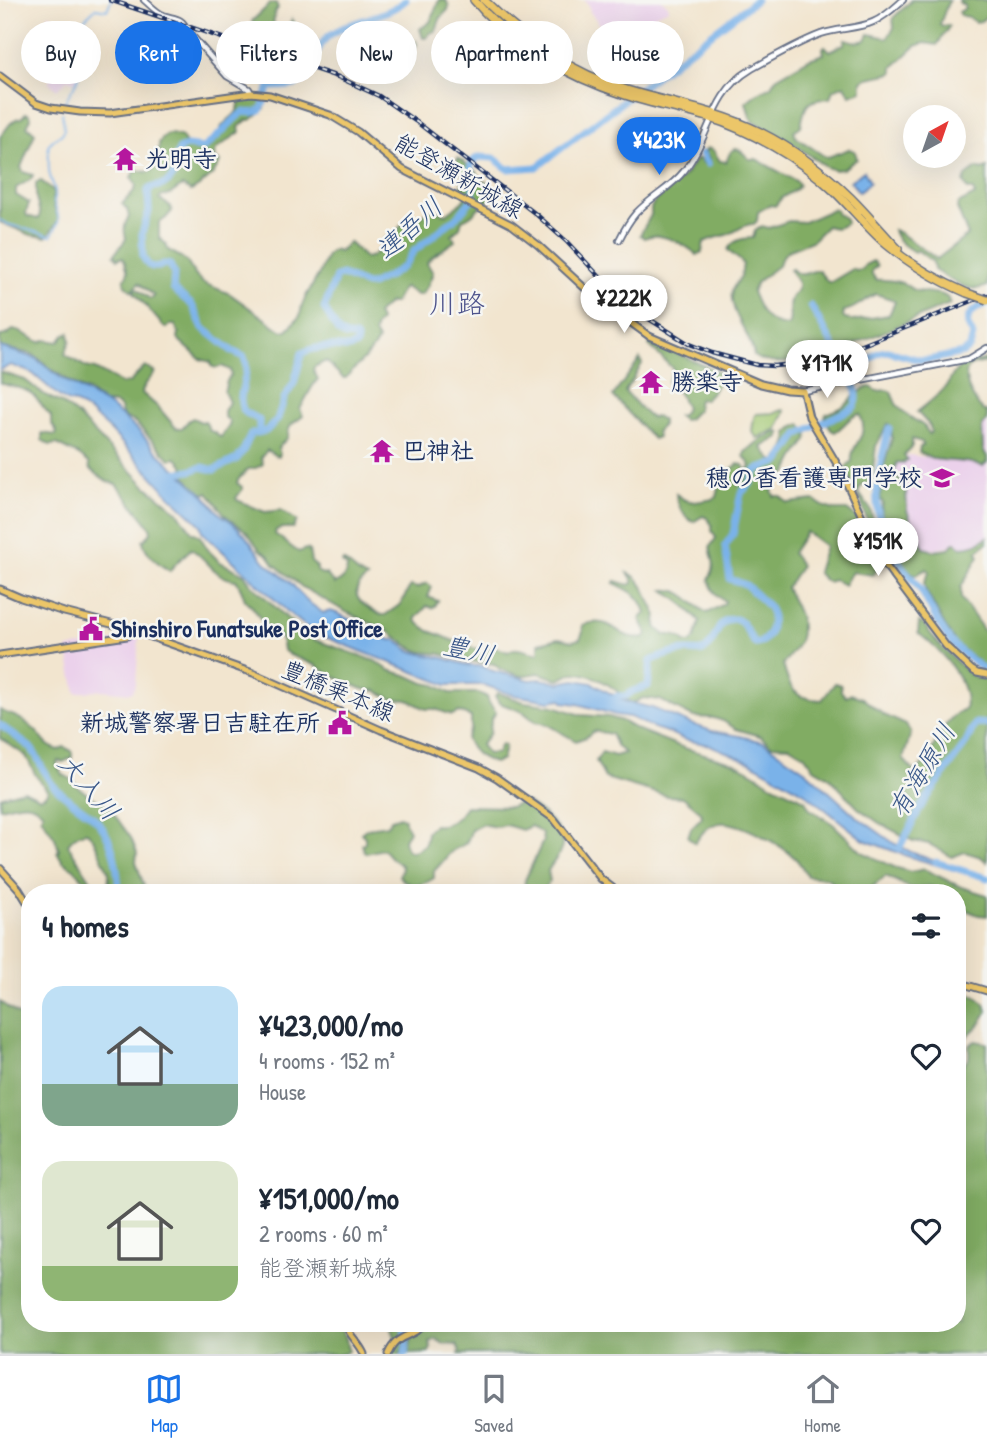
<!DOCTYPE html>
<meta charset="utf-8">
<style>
body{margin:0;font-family:"Patrick Hand","Klee One",sans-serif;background:#f6f6f7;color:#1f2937;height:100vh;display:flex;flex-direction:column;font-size:26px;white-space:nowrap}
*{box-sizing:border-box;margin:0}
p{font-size:23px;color:#747a83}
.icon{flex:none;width:38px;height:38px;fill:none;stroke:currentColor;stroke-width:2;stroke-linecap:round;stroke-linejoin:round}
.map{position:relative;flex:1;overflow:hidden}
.sheet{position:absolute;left:21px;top:884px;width:945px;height:448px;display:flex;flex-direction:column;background:#fff;border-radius:28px;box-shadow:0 7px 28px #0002}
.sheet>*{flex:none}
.guide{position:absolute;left:21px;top:21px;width:945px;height:63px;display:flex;gap:14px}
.needle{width:46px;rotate:40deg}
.controls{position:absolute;left:903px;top:105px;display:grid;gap:14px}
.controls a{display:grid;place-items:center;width:63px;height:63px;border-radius:50%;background:#fff;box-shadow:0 7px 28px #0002;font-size:35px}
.price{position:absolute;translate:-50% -60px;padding:0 16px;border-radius:24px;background:#fff;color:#222;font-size:23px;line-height:46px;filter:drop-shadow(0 2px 4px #0008)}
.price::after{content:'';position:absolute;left:50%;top:42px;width:21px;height:16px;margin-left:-10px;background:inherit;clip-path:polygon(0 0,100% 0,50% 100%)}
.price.selected{background:#1a73e8;color:#fff}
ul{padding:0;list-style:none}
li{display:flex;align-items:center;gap:21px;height:175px;padding:0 21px}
li span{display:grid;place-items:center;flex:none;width:196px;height:140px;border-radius:21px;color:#555}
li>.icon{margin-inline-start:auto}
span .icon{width:84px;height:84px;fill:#fffc;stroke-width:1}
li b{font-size:30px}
h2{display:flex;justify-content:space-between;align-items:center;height:84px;padding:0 21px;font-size:30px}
.chip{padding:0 24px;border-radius:32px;background:#fff;box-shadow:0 7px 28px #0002;font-size:24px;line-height:63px}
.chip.selected{background:#1a73e8;color:#fff}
.dock{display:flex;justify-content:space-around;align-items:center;height:98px;border-top:2px solid #e0e1e3;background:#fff;font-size:19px;color:#747a83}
.dock a{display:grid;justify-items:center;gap:4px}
.dock .selected{color:#1a73e8}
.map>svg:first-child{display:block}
.built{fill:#ebd1eb}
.green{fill:#a2c771;stroke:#5e7b68;stroke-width:2}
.forest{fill:#81ac63;stroke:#4e6e60;stroke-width:2;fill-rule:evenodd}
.water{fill:#7ab2e9;stroke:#4a70a4;stroke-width:2}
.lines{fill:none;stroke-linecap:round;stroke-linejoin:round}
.stream{stroke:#7ab2e9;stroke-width:2}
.river{stroke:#7ab2e9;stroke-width:7}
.minor-casing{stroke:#666f86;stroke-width:8}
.major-casing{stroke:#666f86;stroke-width:9}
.highway-casing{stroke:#666f86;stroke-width:10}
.minor{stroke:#fff;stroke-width:4.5}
.major{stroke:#ecc669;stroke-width:5}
.highway{stroke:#ecc669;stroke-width:7}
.rail-casing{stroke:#1b2f5e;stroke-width:4.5}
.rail{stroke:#f6f6f2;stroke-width:2;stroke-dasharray:5;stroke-linecap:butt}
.highway-bridge-casing{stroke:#666f86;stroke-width:10;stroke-linecap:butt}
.highway-bridge{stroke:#ecc669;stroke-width:7}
.labels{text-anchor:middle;stroke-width:5;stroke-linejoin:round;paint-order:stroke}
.poi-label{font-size:24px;font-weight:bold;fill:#1b2f5e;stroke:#f6f6f2;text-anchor:start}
.street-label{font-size:24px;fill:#1b2f5e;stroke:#f6f6f2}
.water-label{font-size:26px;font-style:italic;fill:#385688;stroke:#f6f6f2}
.quarter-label{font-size:28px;fill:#4e548c;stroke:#f6f6f2}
</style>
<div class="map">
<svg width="987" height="1354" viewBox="0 0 987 1354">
<rect width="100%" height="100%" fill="#f6f6f2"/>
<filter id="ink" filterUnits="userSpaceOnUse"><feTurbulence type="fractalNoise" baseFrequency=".0143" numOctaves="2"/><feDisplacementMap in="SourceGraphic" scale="14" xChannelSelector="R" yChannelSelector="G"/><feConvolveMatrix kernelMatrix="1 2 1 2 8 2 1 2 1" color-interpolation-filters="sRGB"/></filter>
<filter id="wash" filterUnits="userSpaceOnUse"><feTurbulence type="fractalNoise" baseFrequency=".00686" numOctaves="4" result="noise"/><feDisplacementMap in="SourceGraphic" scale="28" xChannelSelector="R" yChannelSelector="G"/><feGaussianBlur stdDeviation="1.57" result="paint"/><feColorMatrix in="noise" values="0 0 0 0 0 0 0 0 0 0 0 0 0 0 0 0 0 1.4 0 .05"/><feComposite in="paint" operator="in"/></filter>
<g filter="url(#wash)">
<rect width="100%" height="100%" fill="#f2e5cf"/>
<!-- built -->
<g class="built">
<path d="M584,0H661L668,5L669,9L657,14L643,25L614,42L590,12L589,5Z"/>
<path d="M49,14L74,29L73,39L66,47V52L67,58L77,69L78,77L74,82L68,79L57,90L48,81L62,69L57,60L46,72L36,64L41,55L45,57L54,46L37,34Z"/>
<path d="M987,420V539L977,547L962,549L954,546L936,549L922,548L908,521L893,471L894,462L909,455L954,461L985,459L981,425Z"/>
<path d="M139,637L136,683L133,691L131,693L101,690L76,693L67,648Z"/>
</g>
<!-- green -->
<path class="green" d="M783,410L785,411L777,429L757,438L752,431L754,417L756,414L773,413Z"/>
<!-- forest -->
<g class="forest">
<path d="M439,0H445L449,5L448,10L441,17L436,30L429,34L427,38H423L420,29L430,22Z"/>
<path d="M912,0H949L940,24L943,26L948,25L949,27L937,45L925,43L916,46L893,67V73L868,78L862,81V91L850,95L845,85L833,90L830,98C807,100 805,103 801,126L794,131L796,137L824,156L828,157L849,149L855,151L857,159L843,169L834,170L826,167L791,142L754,122L750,117L746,102L756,94L771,86L776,78L809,59L824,54L823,48L825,46L830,51L844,44L845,39L857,42L866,40L869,34L887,38L894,28L893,18Z"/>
<path d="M959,0H987V16L981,21L975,22L968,17L960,15L959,12L964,9L965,5L959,3Z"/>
<path d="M271,3H276L278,8C272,15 272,30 279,36H284L292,19C296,23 297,33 295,38L297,42L295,53L292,54V57L305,61L304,64L290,60L254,43L258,30L257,26L253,25L252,21Z"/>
<path d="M416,41L417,45L415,48C403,56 388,73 374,64V62C390,60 403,50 416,41Z"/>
<path d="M251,51L297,66V68L292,69L265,63L264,68L251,81L242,73V68L244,66L252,67C258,60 251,57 251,51Z"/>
<path d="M254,98L261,100L265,108L251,120H247L239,127L240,132L216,149L214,157L220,162C216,174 202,185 191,191L182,186L169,195L160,197L159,199L170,206L172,211L166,218L159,223V238L166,244L168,250L181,257L187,262L195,275L203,283L230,294L282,331L287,330L300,316L302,305L305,298L320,272L327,255L333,250L339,252L349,242L365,258C376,257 381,247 385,238C396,239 397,229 403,223L413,226C419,220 425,209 435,210C439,211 442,213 446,214L462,202L466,196L461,190L463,175L455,164L458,158L477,172L482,181L487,182L496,191C492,199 489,200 482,205C474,211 474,216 462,220L460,227L452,235L455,241C448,246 430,257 427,263L433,273L427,287L421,295H417L405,287L401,291L394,303H389L377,314L380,321L376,326L374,333L378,340C371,356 357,364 346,378H343L326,361L314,367L313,370L318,379C310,388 306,399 300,409L303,416C294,424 288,423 288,437L278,448L280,454L279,456H276L267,450L261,458L263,464L254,469H248L238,480L237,483L242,487V490L236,498L237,500L265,512L281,510L297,521L293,528H283L276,530L275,534C284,540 290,547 299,552L306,549L309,550L311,562L317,567V571L324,575L326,574L335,584C342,581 347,575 347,567L342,563L343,561C352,566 357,574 367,578C344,594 363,606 381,615H385L401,604L408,590L411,586L417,588L427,583L432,587L428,597L438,601L435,606L432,608L427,606L416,618L417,622L429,631C443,635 458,644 473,648C481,651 489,647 497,648C500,648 504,651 508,652C518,644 528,654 539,653V643L559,638L572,641L580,639L583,632L582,625C589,623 598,621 606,624C622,630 623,640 645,637L647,633L640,619L646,613C641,595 630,591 614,583L616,581L629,585L633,583V580L628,573C645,579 648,601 657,615C655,628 655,627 665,635C673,634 680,636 685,642L690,643L695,639L700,621L685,606L664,590C684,588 691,604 707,613L724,604L725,601C715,596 712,589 709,579C717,564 713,563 710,547L716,538L712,531V525L707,518L703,516L693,522C684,517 677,505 676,494L685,500L695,502L714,499L717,497L720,484L728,472L738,464L743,465L746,470L743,476L736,482L739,485L744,481L751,466L744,456L745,452L763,438L778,432L781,433L779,437L762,447L772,460L776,461C783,454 790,443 787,433L792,428L801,424L808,433L807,440L794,459L788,472L776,482L772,490L774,496H780L788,503L814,500L823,506L834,510H847L857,518L878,568L873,575L852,572L844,585L834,580L828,582L822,578L817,572L825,546L806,532L792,553L801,566L786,588C794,604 806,621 799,641C796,649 788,657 783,664C789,689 794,699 822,700L835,683L841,685V691L846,697L851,694L862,698L884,715L906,725L911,733L903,759L915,772C937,753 939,719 965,709C971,681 938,648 918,633L919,622L924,625L938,643L968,673L977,678L987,677V862L981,857L965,852L952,857L929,844L913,841L879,823L858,808L829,777L814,768L804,755L789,746L771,745L760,736L736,729L723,721L714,718L693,717L660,700L643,698L633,703C626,701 625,699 620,694C610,684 588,672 574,673C568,674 564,678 559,680L539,673L521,676L500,669L494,664L468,661L441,654L422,652L410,647L388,631L348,613L302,587L275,565L268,555L260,550L247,532L225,515L208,492L204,494C198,492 191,481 184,476C185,467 184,464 176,458L170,459L135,422L126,418L122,414L120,408L116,404L104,403L88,391L77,386L48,367L42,361L32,354L0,347V336L6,335L13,330C26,332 29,338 40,342L45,340L59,342L64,335L69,333L70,341L65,354L86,367L95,369L108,376L122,384L130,382L145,366L155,372C151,379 143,384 142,393L159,408L176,428H182L189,420L193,418L201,422L205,421L210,431L216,433L218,436L221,437L229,426L230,422L224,416V411L229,402L224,392L227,381L231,375L230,370L222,366L216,368L211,366V362L200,359L180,341L178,338L179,333L175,325H170L167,328L164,327L134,292L136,288L150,299L153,298L154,296L139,283L132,291L125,285L124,281L128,272L124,259L122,257L118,259L114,255L126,239C124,232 124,223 129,217L127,209L122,204L135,190L136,185L131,177L137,170C148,172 151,175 157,163C156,157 160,150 159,143C167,131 169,133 182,137L188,148C199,153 211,150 217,138C219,135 219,131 221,128C228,117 240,116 239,101Z"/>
<path d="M26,113L29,114L31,118L27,126L35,133L21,167L23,172L33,175L31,179L16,188V195L29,203L26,213L27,216L38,219L40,214L36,198V183L41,181L53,190L54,206L58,217V221L49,234L46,237L31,235L0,222V137L10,124L16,119L21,118Z"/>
<path d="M707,148L713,150L720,161L726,162C728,159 728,156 730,153C736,143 744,154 749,159H756L796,181L799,185C795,192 791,192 785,196C781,197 778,203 775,206L770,205L758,212L757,221L754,224C742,224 737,232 726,235C717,238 714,237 704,242L702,252L697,255C687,245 658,230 645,238L640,235L651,215V208L654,202L684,176L697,158L705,164L710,165V160L705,152Z"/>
<path d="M977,168L982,170L987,168V286C970,295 949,279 934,270L933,262L917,250L914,252C906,247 895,240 893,230L900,233L937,259L968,235L957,208L958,204L975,195L973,190H968L964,182L966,176Z"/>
<path d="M833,209L837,211V214L845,218L846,223C839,228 835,229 827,226L812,241L787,251L781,259L779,265L757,282L752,292C760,311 764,324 788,326C793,317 786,307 791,298C793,295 796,292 798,289V283L790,270L792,269C801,279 806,272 818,270L828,282H831L853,269L856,271L862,270L865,265L873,261L877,266L872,270V274L876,280C882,279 899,281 904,284C908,286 911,289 914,290C923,293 934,292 943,295C949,298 948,299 950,304C909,318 792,383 754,356C753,337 728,312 732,291C733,286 739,281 741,276C742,272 742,268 743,264C739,258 733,256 728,250C732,240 744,238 753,238L755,231L762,226L769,228L789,221L804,222ZM876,294L891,299L895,302L889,315L852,321L843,317L844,311C857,309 864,299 876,294Z"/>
<path d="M650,343L656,344L719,372C722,384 712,392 704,400L700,399L697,402L698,409L688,419L683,420L678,416L682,415L686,408L679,393L668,382L673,369L649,345Z"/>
<path d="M640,359L642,364C639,368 637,372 635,376C633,382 627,385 625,392L646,414L651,418L656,416L662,420V426L656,432L658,437L653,439L613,396Z"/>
<path d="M987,359V362C983,363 974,364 970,366C959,376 975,405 984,411H987V421L982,426L983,449L987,457V462L983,466C977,465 971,462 965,462C949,460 933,462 919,452L920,447L923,445L922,442L912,439V447L904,455L907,460L904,463L897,462L894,471L906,490L907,510L911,522L924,548L934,551L949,549L953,543L956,542L960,547C971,547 978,544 987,537V543L977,551L979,556L961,587V598L987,635V669L957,645L946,628L926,591L924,583L929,572L927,569L915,575C897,564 876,523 883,503L880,499L883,469L892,438L891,426L888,424L876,446L872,477L868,483L860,487L859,493L870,509L880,544L889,559L888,560L881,553L874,541L861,501L847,473L846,467L852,461C850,448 864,439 863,426C863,422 861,418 860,414C850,415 844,427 835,432L831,430L825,417L826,414C837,410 849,406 855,394L859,393L864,388L871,387L877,391L887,390L891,392L896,404L907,415L924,426L929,434L931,432L930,426L917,412C928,404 938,396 947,385C952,379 952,372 960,367C968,362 978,361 987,359Z"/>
<path d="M0,372L25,380L43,394L61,403L76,414L146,486L178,512L192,532L199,535L209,551L220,562L244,574L251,584L289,620L315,640L375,661L389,670L409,676L424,683L435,685L450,693H479L487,697L489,703L496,712L491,720L490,733L481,745L488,754L497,753L501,744L505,746L502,760L494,763C479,757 472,753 466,738L471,728V717L459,712L452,715L435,709H426L408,700L392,699L377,691L363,689L332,676L315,665L290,655L283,650L281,638L263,623L254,609L245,600L241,589L236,580C214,578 208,559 191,549C184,556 176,562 170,571C159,565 145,553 143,541L151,533L150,527L116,484L108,482L90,469L89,463L79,455L57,444L50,445L42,440V433L56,435L57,432L51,423V416C44,409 39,401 32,394C23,387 11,387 0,383Z"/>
<path d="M498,693L524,702L554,706L581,715L609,717L622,721L636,729L684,748L735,763L754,773L769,783L805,800L810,809L833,824L862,852L894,867L911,872L924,869L961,887L987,895V916L978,915L957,906V892H948L928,886L917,889L910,888L886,876L870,889V892H853L850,890L841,889L827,878L807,876C804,870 800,863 795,858C782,845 737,820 720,823C707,825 702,833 695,843L688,837L691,828L702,817L701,812L683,797L667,796L605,778L596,761L602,752L615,756L625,753L617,747L611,734L594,731L586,737L576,741L546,724L536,722L523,712L499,703L495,696Z"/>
<path d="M0,710C7,714 15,715 22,720C28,724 36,730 40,736C47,744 48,747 59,750L64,747L72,751V758L63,762L58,761L57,764L62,774L71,779L77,786L91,797L107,805L119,821L131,838L137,853L136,862L146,892H108L109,873L93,838L87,832C80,832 71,838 68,845L90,879L92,885L90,886L74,869L63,862L57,852L59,850L55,838L41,817L43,813C30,798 18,804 0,808V798L2,796L24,790L40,798L44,796L48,791L36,776L26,756L0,738Z"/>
<path d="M524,801C539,811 565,826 562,846C561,855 552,863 548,871L550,881L546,886V890L550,892H524L525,880L543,841L542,834L531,826L522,830L506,825L495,827L482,824L471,830C467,851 460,842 449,854C444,860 439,866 434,871V878C422,886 410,889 399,876L402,869L401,865L390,857L383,849L367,853L364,851L362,844L365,842V837L361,833C367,826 378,827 387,825L391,819L400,816L405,819V824L409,830L404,840L406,849L411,852C416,850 422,848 425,843C428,835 424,832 434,825C449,827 459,817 466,806L510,807Z"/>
<path d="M963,991L975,996L985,1004L987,1012L980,1024L962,1041L957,1056V992Z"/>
<path d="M0,1002L30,1023V1323H298L303,1326L310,1323H337L346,1338L348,1351L343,1354H0Z"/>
<path d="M975,1041L987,1043V1354H459L460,1351L457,1345L444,1344L436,1339L430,1342L431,1348L429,1353L408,1354L412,1336L428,1323H957V1057L958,1064L965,1063L969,1058V1046Z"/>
<path d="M390,1323H412L414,1327L402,1333L404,1342L401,1354H392L397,1343Z"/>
</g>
<!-- water -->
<g class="water">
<path d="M864,171L870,182L859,192L850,181Z"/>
<path d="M0,347L35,358L61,378L111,407L140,432L158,453L205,496L220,514L232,522L244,534L265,562L290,582L307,601L323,613L331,611L339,614L390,640H396L409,650L422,654L443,658L471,666H482L493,671L530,680L541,679L559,683L575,680L592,683L624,701L652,708L694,725L712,731L740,736L763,742L806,771L857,817L895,844L911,852L971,875L907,856L864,840L805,793L750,762L710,745L685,740L670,733L654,728L630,717L616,715L578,704L563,702L561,699L550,701L514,695L484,685H447L325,637L304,625L289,613L202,532L201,525L169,495L112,432L92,414L76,403L69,402L60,397L32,373L11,365L0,370Z"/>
</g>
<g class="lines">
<!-- stream -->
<g class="stream">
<path d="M63,107C68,91 81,83 79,67L71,59L67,49L73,41L78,25L96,8L107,10L111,0"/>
<path d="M0,220L7,224L51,236C61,221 60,220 54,202C59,190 49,181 49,169C48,160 50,155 48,145C62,128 67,143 62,113"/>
</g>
<!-- river -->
<g class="river">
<path d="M702,154L708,164"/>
<path d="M811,306L835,349"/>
<path d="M889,428C876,480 866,514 899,562C906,573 916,581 922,592C931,608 938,625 949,639C958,651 970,659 982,668"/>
<path d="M259,432V420C255,417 248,415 245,412C233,398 252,375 244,357L232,351L203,328L192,305L173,289L174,273L170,265L164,264L158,267H153L148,265L143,257L142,233L149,211L148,190C156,183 162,189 169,181C179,172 173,159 180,148L187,146L203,148C218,138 229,123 243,112C269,116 261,100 270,87C279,86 289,88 297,84C315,76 313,47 330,35C353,19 385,18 406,0"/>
<path d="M173,473L190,471L202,467L214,470L237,459L243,451L251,434L266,431L277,420L285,397L294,383L302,353C311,348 322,347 332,347C343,346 347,351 356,345L357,339L355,337L346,336L338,332L324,308L336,277L342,275L366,285H371L389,276L404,266L414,251L458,216L472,199L474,184L470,168L473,161L478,157L494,158L508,169L537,167L756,0"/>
<path d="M613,702L617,696H626L633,691L648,686L651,661C660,656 678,651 688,651C694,651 699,653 705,650C716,644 716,617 735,619C745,620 748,637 756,644L760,643L766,638L770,632L772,619V614L769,607L746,585L730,579L725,546L733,534L741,493L750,484L756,470L779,462L799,434L853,408C861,399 855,389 852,378V375L876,354L881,352L887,351L920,360H928L963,353L970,347L973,336C972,332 969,329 968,325C965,313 979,307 987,303"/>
<path d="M0,725L30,747C40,758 43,774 53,785C64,797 79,806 92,816C113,834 118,867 119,892"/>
<path d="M899,849L922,805L966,743L974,726L976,723L987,724"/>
<path d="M936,862L987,878"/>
<path d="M404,1323L407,1339L405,1354"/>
</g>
</g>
</g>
<g filter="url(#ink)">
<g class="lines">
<!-- minor casing -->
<g class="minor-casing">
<g id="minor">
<path d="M144,0C150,5 156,12 163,15C173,19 183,17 186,29L227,76L249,89L251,93"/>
<path d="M619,240C624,230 629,221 636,213C651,197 671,188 684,171C710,139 711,93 750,70C773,57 797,43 821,34C838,28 857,29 873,22C885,17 894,8 903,0"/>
<path d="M803,391L969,359L987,348"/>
</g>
</g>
<!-- major casing -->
<g class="major-casing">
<g id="major">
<path d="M0,76L36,103L51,108L80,112L110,113L251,93L270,95L330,115L358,132L402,169L512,225L538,245L589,292L649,336L761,384L787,390L803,391L809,417L840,469L883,562L946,646L972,670L977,673L987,675"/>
<path d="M0,589L21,598L64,612L123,627L253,673L381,730L479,768L497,778L554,819L601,879L618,892"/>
<path d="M0,655L127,636L133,631"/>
<path d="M0,868L19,889L30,907"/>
<path d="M957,982L987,991"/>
<path d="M345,1323C348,1335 359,1342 364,1354"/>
<path d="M388,1354C398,1331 415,1339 423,1323"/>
</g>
</g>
<!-- highway casing -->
<g class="highway-casing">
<g id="highway">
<path d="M474,0C512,45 569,77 625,95C652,104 680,109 707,117C730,124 753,135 774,147C795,159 816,174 834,191C852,208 867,228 886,244C911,265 937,280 967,293"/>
<path d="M484,0C526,41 571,73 627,90C673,104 716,110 760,132C794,149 824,172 851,198C867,214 882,232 898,249"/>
</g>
</g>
<!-- minor -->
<use href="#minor" class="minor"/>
<!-- major -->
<use href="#major" class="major"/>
<!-- highway -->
<use href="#highway" class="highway"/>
<!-- rail casing -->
<g class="rail-casing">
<path id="rail" d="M110,0L338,77L379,96L418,123L537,215L566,241L614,292L638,312L689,344L712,353L757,365L774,366L815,362L850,350L987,295"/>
</g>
<!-- rail -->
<use href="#rail" class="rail"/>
<!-- highway-bridge casing -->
<g class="highway-bridge-casing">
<path id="highway-bridge" d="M967,293L987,300"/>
</g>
<!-- highway-bridge -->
<use href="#highway-bridge" class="highway-bridge"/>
</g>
</g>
<!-- icons -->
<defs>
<g id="temple-bare" transform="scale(1.89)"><path d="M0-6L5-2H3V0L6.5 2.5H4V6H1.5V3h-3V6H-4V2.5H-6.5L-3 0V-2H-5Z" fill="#b5179e" stroke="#f6f6f2" stroke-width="2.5" paint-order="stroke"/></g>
<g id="university-bare" transform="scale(1.89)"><path d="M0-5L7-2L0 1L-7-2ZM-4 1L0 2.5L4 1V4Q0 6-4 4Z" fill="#b5179e" stroke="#f6f6f2" stroke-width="2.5" paint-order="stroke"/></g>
<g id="civic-bare" transform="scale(1.89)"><path d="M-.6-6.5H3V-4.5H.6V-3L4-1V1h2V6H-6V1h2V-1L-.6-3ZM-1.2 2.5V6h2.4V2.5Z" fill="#b5179e" stroke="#f6f6f2" stroke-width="2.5" paint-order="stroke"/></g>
</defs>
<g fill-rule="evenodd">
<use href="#temple-bare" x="125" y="159"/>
<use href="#temple-bare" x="651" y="382"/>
<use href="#temple-bare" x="382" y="451"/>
<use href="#university-bare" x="942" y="478"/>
<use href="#civic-bare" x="91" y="629"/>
<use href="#civic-bare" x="340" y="723"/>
</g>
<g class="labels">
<!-- poi labels -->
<g class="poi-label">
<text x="145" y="167">光明寺</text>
<text x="671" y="390">勝楽寺</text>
<text x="402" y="459">巴神社</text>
<text x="922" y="486" text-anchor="end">穂の香看護専門学校</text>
<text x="111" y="637">Shinshiro Funatsuke Post Office</text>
<text x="320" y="731" text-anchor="end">新城警察署日吉駐在所</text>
</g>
<!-- street labels -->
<g class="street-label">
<text transform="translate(459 176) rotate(30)" y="8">能登瀬新城線</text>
<text transform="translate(338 691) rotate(23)" y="8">豊橋乗本線</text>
</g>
<!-- water labels -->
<g class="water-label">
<text transform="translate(409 228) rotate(-41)" y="9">連吾川</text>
<text transform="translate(469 650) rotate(13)" y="9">豊川</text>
<text transform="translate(922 770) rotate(-59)" y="9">有海原川</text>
<text transform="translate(89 787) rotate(49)" y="9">大入川</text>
</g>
<!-- quarter labels -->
<g class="quarter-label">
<text x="457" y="313">川路</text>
</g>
</g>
</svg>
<div class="controls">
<a><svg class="needle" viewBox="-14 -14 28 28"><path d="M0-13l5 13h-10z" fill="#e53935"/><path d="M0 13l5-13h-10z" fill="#747a83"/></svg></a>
</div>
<b class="price selected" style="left:659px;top:177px">¥423K</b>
<b class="price" style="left:624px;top:335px">¥222K</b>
<b class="price" style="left:827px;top:400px">¥171K</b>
<b class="price" style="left:878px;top:578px">¥151K</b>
<div class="guide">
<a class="chip">Buy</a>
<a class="chip selected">Rent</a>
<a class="chip">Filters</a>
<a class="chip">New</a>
<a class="chip">Apartment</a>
<a class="chip">House</a>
</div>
<section class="sheet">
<h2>4 homes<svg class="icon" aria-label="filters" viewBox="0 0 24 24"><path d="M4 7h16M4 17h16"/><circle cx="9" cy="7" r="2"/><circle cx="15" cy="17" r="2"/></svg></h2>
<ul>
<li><span style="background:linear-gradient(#bfe0f5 70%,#7fa58c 0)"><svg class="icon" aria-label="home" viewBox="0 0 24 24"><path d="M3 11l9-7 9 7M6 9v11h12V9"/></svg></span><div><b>¥423,000/mo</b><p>4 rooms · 152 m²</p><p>House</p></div><svg class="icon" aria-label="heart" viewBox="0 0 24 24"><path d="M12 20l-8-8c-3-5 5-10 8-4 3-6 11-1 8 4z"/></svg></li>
<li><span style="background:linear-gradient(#dfe7d0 75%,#8fb573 0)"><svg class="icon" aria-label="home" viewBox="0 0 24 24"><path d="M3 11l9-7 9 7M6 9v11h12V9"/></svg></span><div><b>¥151,000/mo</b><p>2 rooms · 60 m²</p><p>能登瀬新城線</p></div><svg class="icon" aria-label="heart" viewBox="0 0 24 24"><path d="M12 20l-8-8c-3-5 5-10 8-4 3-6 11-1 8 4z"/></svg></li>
</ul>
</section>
</div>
<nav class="dock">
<a class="selected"><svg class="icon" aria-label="map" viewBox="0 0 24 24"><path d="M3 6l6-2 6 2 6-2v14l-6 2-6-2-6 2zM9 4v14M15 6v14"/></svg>Map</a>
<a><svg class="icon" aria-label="saved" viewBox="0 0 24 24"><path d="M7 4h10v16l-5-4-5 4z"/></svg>Saved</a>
<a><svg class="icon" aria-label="home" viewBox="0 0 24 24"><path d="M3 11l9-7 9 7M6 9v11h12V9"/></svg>Home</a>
</nav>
